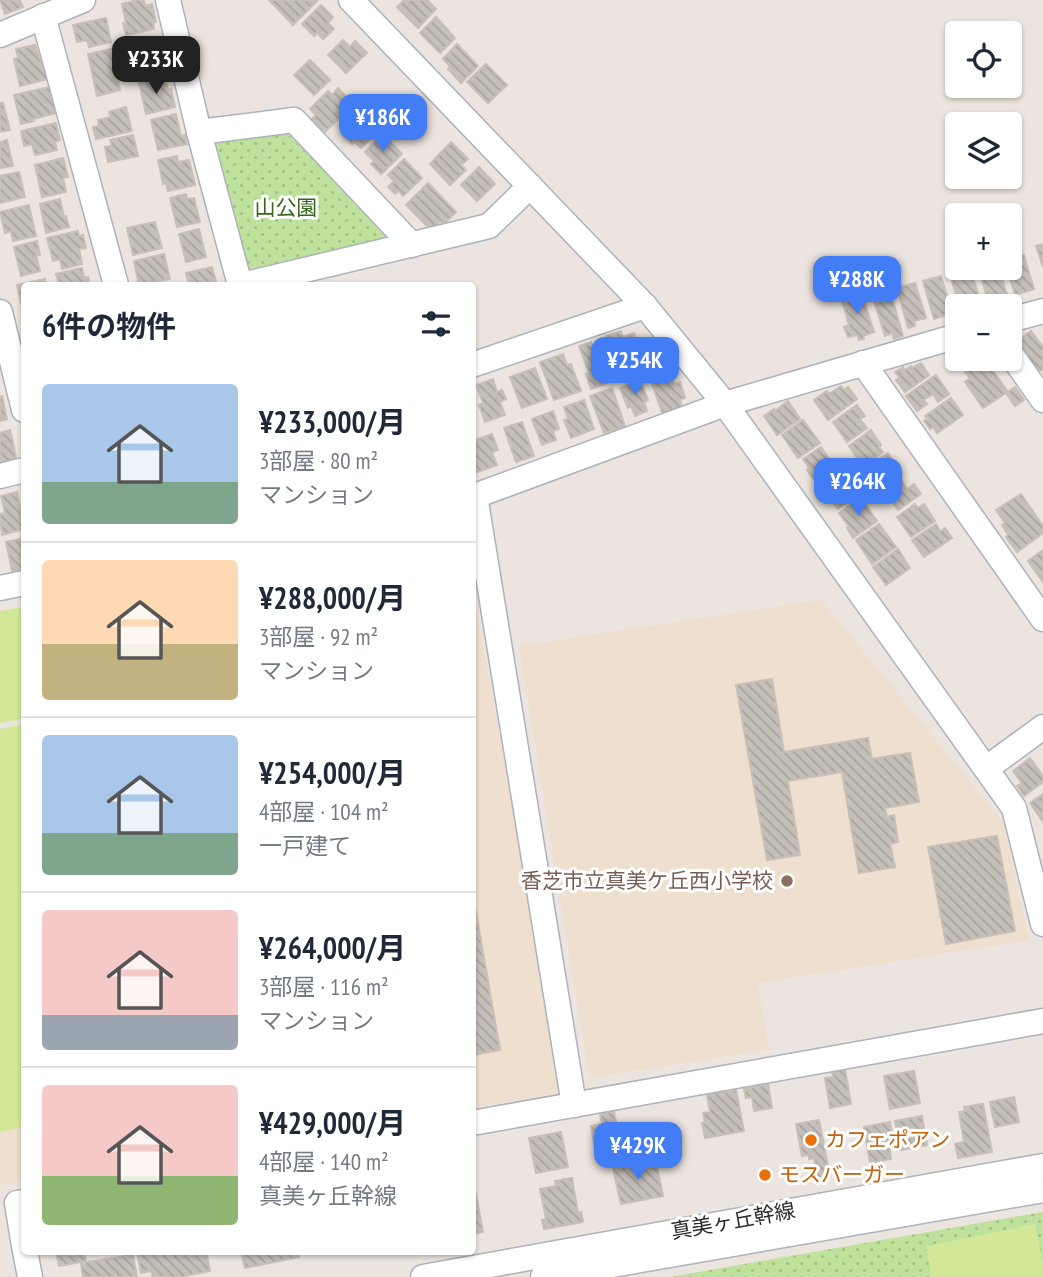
<!DOCTYPE html>
<html lang="ja">
<meta charset="utf-8">
<style>
body{margin:0;font-family:"PT Sans Narrow","Noto Sans JP",sans-serif;background:#f6f6f7;color:#1f2937;height:100vh;display:flex;flex-direction:column;font-size:26px;white-space:nowrap}
*{box-sizing:border-box;margin:0}
p{font-size:23px;color:#747a83}
.icon{flex:none;width:38px;height:38px;fill:none;stroke:currentColor;stroke-width:2;stroke-linecap:round;stroke-linejoin:round}
.map{position:relative;flex:1;overflow:hidden}
.sheet{position:absolute;left:21px;top:282px;width:455px;height:973px;display:flex;flex-direction:column;background:#fff;border-radius:7px;box-shadow:0 2px 5px #0004}
.sheet>*{flex:none}
.fabs{position:absolute;left:945px;top:21px;display:grid;gap:14px}
.fabs a{display:grid;place-items:center;width:77px;height:77px;border-radius:7px;background:#fff;box-shadow:0 2px 5px #0004;font-size:35px}
.price{position:absolute;translate:-50% -60px;padding:0 16px;border-radius:14px;background:#427df5;color:#fff;font-size:23px;line-height:46px;filter:drop-shadow(0 2px 4px #0008)}
.price::after{content:'';position:absolute;left:50%;top:42px;width:21px;height:16px;margin-left:-10px;background:inherit;clip-path:polygon(0 0,100% 0,50% 100%)}
.price.current{background:#222;color:#fff}
ul{padding:0;list-style:none}
li{display:flex;align-items:center;gap:21px;height:175px;padding:0 21px}
li+li{border-top:2px solid #e0e1e3}
li span{display:grid;place-items:center;flex:none;width:196px;height:140px;border-radius:7px;color:#555}
li>.icon{margin-inline-start:auto}
span .icon{width:84px;height:84px;fill:#fffc;stroke-width:1}
li b{font-size:30px}
h2{display:flex;justify-content:space-between;align-items:center;height:84px;padding:0 21px;font-size:30px}
.map>svg:first-child{display:block}
.education{fill:#eedfce}
.park{fill:url(#park-dots)}
.pitch{fill:#d2e898}
.building{fill:url(#building-back-hatch);stroke:#c8c0b7;stroke-width:2}
.lines{fill:none;stroke-linecap:round;stroke-linejoin:round}
.minor-casing{stroke:#aeb2bb;stroke-width:27}
.minor{stroke:#fff;stroke-width:24}
.education-dot{fill:#8d6e63;stroke:#fff;stroke-width:2.5}
.food-dot{fill:#e8710a;stroke:#fff;stroke-width:2.5}
.labels{text-anchor:middle;stroke-width:6;stroke-linejoin:round;paint-order:stroke}
.park-label{font-size:21px;fill:#37671c;stroke:#fff}
.education-label{font-size:21px;fill:#785e54;stroke:#fff;text-anchor:end}
.food-label{font-size:21px;fill:#c56008;stroke:#fff;text-anchor:start}
.street-label{font-size:21px;fill:#2b2b2b;stroke:#fff}
</style>
<div class="map">
<svg width="1043" height="1277" viewBox="0 0 1043 1277">
<defs>
<pattern id="park-dots" width="8" height="8" patternUnits="userSpaceOnUse" patternTransform="scale(1.75)"><rect width="8" height="8" fill="#bee19c"/><path d="M2 2h.1M6 6h.1" fill="none" stroke="#a3c187" stroke-width="1.8" stroke-linecap="round"/></pattern>
<pattern id="building-back-hatch" width="6" height="6" patternUnits="userSpaceOnUse" patternTransform="scale(1.75)"><rect width="6" height="6" fill="#c5bfb9"/><path d="M-1 5l2 2M0 0l6 6M5-1l2 2" fill="none" stroke="#a9a49f"/></pattern>
</defs>
<rect width="100%" height="100%" fill="#ece4de"/>
<!-- education -->
<g class="education">
<path d="M473,590L564,1092L473,1108L472,1049L474,1055L500,1050L473,889Z"/>
<path d="M821,600L1003,822L1029,940L757,983L769,1049L590,1078L519,646Z"/>
<path d="M24,1127V1181L0,1185V1132Z"/>
</g>
<!-- park -->
<g class="park">
<path d="M288,134L392,240L247,270L215,143Z"/>
<path d="M1043,1212V1277H670Z"/>
</g>
<!-- pitch -->
<g class="pitch">
<path d="M24,607V719L0,723V611Z"/>
<path d="M24,724V1127L0,1132V729Z"/>
<path d="M1035,1224L1043,1264V1277H931L926,1246Z"/>
</g>
<!-- building -->
<g class="building">
<path d="M0,0H20L23,7L5,14Z"/>
<path d="M137,0H144L145,6L152,4L156,22L153,23L154,29L126,35L123,23H126L122,4Z"/>
<path d="M269,0H318L293,25Z"/>
<path d="M404,0H427L436,9L418,28L397,7Z"/>
<path d="M321,5L333,17L328,23L334,29L323,39L317,33L314,36L302,24Z"/>
<path d="M436,17L455,38L440,53L420,33Z"/>
<path d="M106,18L111,42L89,47L87,40L77,42L73,25Z"/>
<path d="M157,38L162,61L154,63L156,71L139,75L131,43Z"/>
<path d="M343,40L350,47L355,41L367,53L346,73L328,55Z"/>
<path d="M457,44L478,66L461,83L448,69L450,66L443,59Z"/>
<path d="M35,45L41,62H44L48,79L20,86L14,59L18,58L16,49Z"/>
<path d="M111,49L120,90L97,96L88,54Z"/>
<path d="M310,60L330,80L314,95L294,75Z"/>
<path d="M486,64L507,85L488,103L467,82Z"/>
<path d="M156,79L157,82L165,80L168,90L171,89L175,107L146,114L139,83Z"/>
<path d="M50,87L56,113L33,119L34,121L21,124L14,95Z"/>
<path d="M338,88L349,100L347,102L351,107L325,132L319,127L316,130L309,122L316,115L310,109L328,91L332,95Z"/>
<path d="M0,103H3L10,130L0,132Z"/>
<path d="M126,107L132,131L96,139L93,127L99,126L98,120L111,117L109,112Z"/>
<path d="M176,114L181,136L185,135L187,144L158,150L151,120Z"/>
<path d="M361,114L378,131L361,148L354,142L352,144L341,133Z"/>
<path d="M56,123L60,140L55,142L57,150L35,155L32,144L24,146L21,131Z"/>
<path d="M383,134L402,154L381,174L371,164L374,161L365,152Z"/>
<path d="M133,135L138,156L108,162L105,147L112,146L110,140Z"/>
<path d="M7,140L13,166L0,168V142Z"/>
<path d="M451,142L468,159L461,165L466,170L450,185L430,164Z"/>
<path d="M177,156L178,162L189,160L195,185L168,191L166,183L163,184L158,160Z"/>
<path d="M63,158L68,177L63,178L66,192L42,197L35,165Z"/>
<path d="M404,159L422,178L403,196L399,191L395,194L388,187L394,181L388,175Z"/>
<path d="M479,167L495,184L477,201L461,185Z"/>
<path d="M19,172L25,197L0,203V176Z"/>
<path d="M428,183L456,212L444,224L440,221L431,230L406,205Z"/>
<path d="M186,194L187,199L194,198L200,222L177,227L170,198Z"/>
<path d="M60,199L64,217L66,216L69,227L46,233L40,204Z"/>
<path d="M29,205L36,236L13,241L11,231L5,233L0,212Z"/>
<path d="M155,222L162,248L133,255L127,228Z"/>
<path d="M199,229L206,257L186,262L179,234Z"/>
<path d="M78,231L79,236L83,235L86,248L79,249L82,264L62,269L60,259L53,261L47,238Z"/>
<path d="M37,241L40,255H36L40,271L21,276L14,247Z"/>
<path d="M1043,244V267L1036,246Z"/>
<path d="M164,254L170,279L139,285L134,261Z"/>
<path d="M1024,255L1034,289L1015,295L1007,268H1010V259Z"/>
<path d="M212,267L217,285H189L186,273Z"/>
<path d="M82,268L84,278L88,277L90,285H54L59,284L56,274Z"/>
<path d="M970,268L982,306H959L950,274Z"/>
<path d="M978,268H999L1009,301L1001,304L999,300L989,303Z"/>
<path d="M941,276L952,313L934,319L923,281Z"/>
<path d="M45,279L46,285H24V306L22,307L17,285Z"/>
<path d="M915,283L926,318L914,321L915,326L908,328L897,288Z"/>
<path d="M861,291L874,332L863,336L864,339L859,340L857,335L848,337L844,327L849,325L841,297Z"/>
<path d="M890,291L903,336L894,339L892,333L885,336L873,297Z"/>
<path d="M621,331L623,337L634,333L638,343L643,341L647,351L650,350L656,367L626,377L616,349L611,351L606,336Z"/>
<path d="M1031,331L1043,347V369L1037,373L1018,351L1022,348L1017,341Z"/>
<path d="M591,342L592,346L601,342L613,373L607,376L610,382L591,389L586,374L589,373L579,346Z"/>
<path d="M563,354L567,365L571,364L581,391L554,400L540,362Z"/>
<path d="M985,359L1008,392L1015,387L1024,400L1015,406L1006,393L983,408L965,382L970,378L965,372Z"/>
<path d="M921,363L929,375L905,392L896,380L900,378L895,372L903,367L905,370L911,366L912,368Z"/>
<path d="M535,368L547,399L522,408L510,377Z"/>
<path d="M669,371L674,384L680,382L685,398L680,400L682,408L663,415L650,378Z"/>
<path d="M936,375L949,394L938,402L933,394L924,400L927,404L917,411L906,396Z"/>
<path d="M493,379L497,392L502,390L506,399L500,402L505,415L485,422L479,405L483,403L476,385Z"/>
<path d="M640,380L648,400L644,402L647,411L635,416L631,406L628,408L620,388Z"/>
<path d="M841,386L844,390L848,387L857,399L828,420L814,400L827,391L829,394Z"/>
<path d="M612,388L625,426L604,433L590,396Z"/>
<path d="M2,396L7,419L0,421V397Z"/>
<path d="M951,398L963,415L937,433L933,427L930,429L924,421L927,419L925,416Z"/>
<path d="M584,400L594,429L571,438L564,420L568,419L564,407Z"/>
<path d="M788,401L800,419L777,435L764,416L774,409L775,411Z"/>
<path d="M857,405L865,416L860,419L867,428L847,442L833,422Z"/>
<path d="M553,411L559,429L553,431L556,440L542,445L532,419Z"/>
<path d="M803,420L820,443L798,458L782,435Z"/>
<path d="M522,422L534,456L516,462L504,428Z"/>
<path d="M10,430L17,461L0,465V433Z"/>
<path d="M871,430L881,445L879,447L883,452L863,466L849,446Z"/>
<path d="M492,434L498,450L492,452L497,465L475,473L472,466V441Z"/>
<path d="M821,447L837,470L817,484L807,470L809,468L803,459Z"/>
<path d="M888,453L902,473L877,490L863,470Z"/>
<path d="M842,471L858,495L838,509L821,485Z"/>
<path d="M897,481L898,483L902,481L907,489L914,484L921,494L898,510L884,490Z"/>
<path d="M17,492L24,529L2,535L0,514L5,513L1,496Z"/>
<path d="M1021,494L1043,526V533L1017,552L1006,537L1008,535L1002,525L1005,523L996,510Z"/>
<path d="M861,498L877,521L853,538L847,528L849,527L839,513Z"/>
<path d="M915,504L918,508L924,504L935,521L911,537L897,517Z"/>
<path d="M879,524L896,547L872,564L856,540Z"/>
<path d="M936,524L940,531L945,528L952,538L924,557L912,540Z"/>
<path d="M24,538V568L12,571L6,542Z"/>
<path d="M898,549L910,568L886,585L873,567Z"/>
<path d="M1043,550V582L1028,561Z"/>
<path d="M772,679L784,752L868,738L872,759L910,753L919,802L885,808L887,817L894,815L898,842L890,844L895,867L859,873L842,772L788,781L800,855L767,860L736,685Z"/>
<path d="M1030,758L1043,776V782L1024,796L1017,786L1022,783L1013,771Z"/>
<path d="M1043,794V822L1030,803Z"/>
<path d="M997,836L1015,931L946,944L928,847Z"/>
<path d="M472,889L500,1050L473,1055L472,1049Z"/>
<path d="M845,1069L851,1104L830,1108L825,1078L833,1077L832,1071Z"/>
<path d="M914,1071L920,1103L890,1109L884,1076Z"/>
<path d="M768,1084L772,1108L754,1111L752,1097L746,1098L744,1089Z"/>
<path d="M736,1090L744,1131L705,1138L702,1123H705L703,1113L710,1112L707,1095Z"/>
<path d="M1014,1097L1019,1122L995,1127L990,1102Z"/>
<path d="M983,1104L992,1152L958,1158L955,1144L964,1142L959,1112L965,1111L964,1107Z"/>
<path d="M614,1111L621,1150L596,1154L591,1126L602,1124L600,1114Z"/>
<path d="M922,1116L927,1145L901,1150L895,1121Z"/>
<path d="M819,1120L830,1176L817,1178L814,1158L809,1159V1155L802,1156L796,1124Z"/>
<path d="M890,1122L894,1144L889,1145L891,1159L870,1163L864,1127Z"/>
<path d="M561,1132L568,1167L536,1173L529,1138Z"/>
<path d="M656,1161L663,1196L621,1204L613,1169Z"/>
<path d="M572,1178L578,1213L581,1212L583,1222L544,1229L542,1220L546,1219L540,1189L556,1186L555,1181Z"/>
<path d="M476,1194L483,1232L472,1234V1195Z"/>
<path d="M56,1251H84L86,1261L59,1266Z"/>
<path d="M148,1251H206L210,1271L185,1276V1277H153L151,1271L141,1273L137,1253Z"/>
<path d="M241,1251H298L299,1257L245,1268Z"/>
<path d="M133,1255L137,1277H83L81,1263Z"/>
</g>
<g class="lines">
<!-- minor casing -->
<g class="minor-casing">
<g id="minor">
<path d="M168,0L199,132L240,285"/>
<path d="M351,0L645,306L725,404L1014,808L1043,924"/>
<path d="M43,16L116,285"/>
<path d="M0,35L83,0"/>
<path d="M199,132L294,120L412,245"/>
<path d="M242,285L489,226L530,186"/>
<path d="M0,312L24,410"/>
<path d="M1010,320L1043,311"/>
<path d="M1010,353L1043,400"/>
<path d="M863,363L1043,619"/>
<path d="M472,365L645,306"/>
<path d="M0,476L24,470"/>
<path d="M475,496L574,1105"/>
<path d="M472,497L725,404L957,336"/>
<path d="M0,588L24,583"/>
<path d="M987,768L1043,727"/>
<path d="M472,1123L1043,1021"/>
<path d="M24,1202L17,1203L24,1246"/>
<path d="M25,1251L30,1277"/>
<path d="M423,1277L1043,1166"/>
<path d="M543,1277L1043,1190"/>
</g>
</g>
<!-- minor -->
<use href="#minor" class="minor"/>
</g>
<!-- markers -->
<circle class="education-dot" cx="787" cy="881" r="7"/>
<g class="food-dot">
<circle cx="811" cy="1140" r="7"/>
<circle cx="765" cy="1175" r="7"/>
</g>
<g class="labels">
<!-- park labels -->
<g class="park-label">
<text x="286" y="215">山公園</text>
</g>
<!-- education labels -->
<g class="education-label">
<text x="773" y="888">香芝市立真美ケ丘西小学校</text>
</g>
<!-- food labels -->
<g class="food-label">
<text x="825" y="1147">カフェポアン</text>
<text x="779" y="1182">モスバーガー</text>
</g>
<!-- street labels -->
<g class="street-label">
<text transform="translate(733 1221) rotate(-10)" y="7">真美ヶ丘幹線</text>
</g>
</g>
</svg>
<div class="fabs">
<a><svg class="icon" aria-label="locate" viewBox="0 0 24 24"><circle cx="12" cy="12" r="6"/><path d="M12 2v4M12 18v4M2 12h4M18 12h4"/></svg></a>
<a><svg class="icon" aria-label="layers" viewBox="0 0 24 24"><path d="M12 4l9 5-9 5-9-5zM3 14l9 5 9-5"/></svg></a>
<a>+</a>
<a>−</a>
</div>
<b class="price current" style="left:156px;top:96px">¥233K</b>
<b class="price" style="left:383px;top:154px">¥186K</b>
<b class="price" style="left:857px;top:316px">¥288K</b>
<b class="price" style="left:635px;top:397px">¥254K</b>
<b class="price" style="left:858px;top:518px">¥264K</b>
<b class="price" style="left:638px;top:1182px">¥429K</b>
<section class="sheet">
<h2>6件の物件<svg class="icon" aria-label="filters" viewBox="0 0 24 24"><path d="M4 7h16M4 17h16"/><circle cx="9" cy="7" r="2"/><circle cx="15" cy="17" r="2"/></svg></h2>
<ul>
<li><span style="background:linear-gradient(#a9c7e8 70%,#7fa58c 0)"><svg class="icon" aria-label="home" viewBox="0 0 24 24"><path d="M3 11l9-7 9 7M6 9v11h12V9"/></svg></span><div><b>¥233,000/月</b><p>3部屋 · 80 m²</p><p>マンション</p></div></li>
<li><span style="background:linear-gradient(#ffd9b3 60%,#c2b280 0)"><svg class="icon" aria-label="home" viewBox="0 0 24 24"><path d="M3 11l9-7 9 7M6 9v11h12V9"/></svg></span><div><b>¥288,000/月</b><p>3部屋 · 92 m²</p><p>マンション</p></div></li>
<li><span style="background:linear-gradient(#a9c7e8 70%,#7fa58c 0)"><svg class="icon" aria-label="home" viewBox="0 0 24 24"><path d="M3 11l9-7 9 7M6 9v11h12V9"/></svg></span><div><b>¥254,000/月</b><p>4部屋 · 104 m²</p><p>一戸建て</p></div></li>
<li><span style="background:linear-gradient(#f6c9c9 75%,#9aa5b1 0)"><svg class="icon" aria-label="home" viewBox="0 0 24 24"><path d="M3 11l9-7 9 7M6 9v11h12V9"/></svg></span><div><b>¥264,000/月</b><p>3部屋 · 116 m²</p><p>マンション</p></div></li>
<li><span style="background:linear-gradient(#f6c9c9 65%,#8fb573 0)"><svg class="icon" aria-label="home" viewBox="0 0 24 24"><path d="M3 11l9-7 9 7M6 9v11h12V9"/></svg></span><div><b>¥429,000/月</b><p>4部屋 · 140 m²</p><p>真美ヶ丘幹線</p></div></li>
</ul>
</section>
</div>
